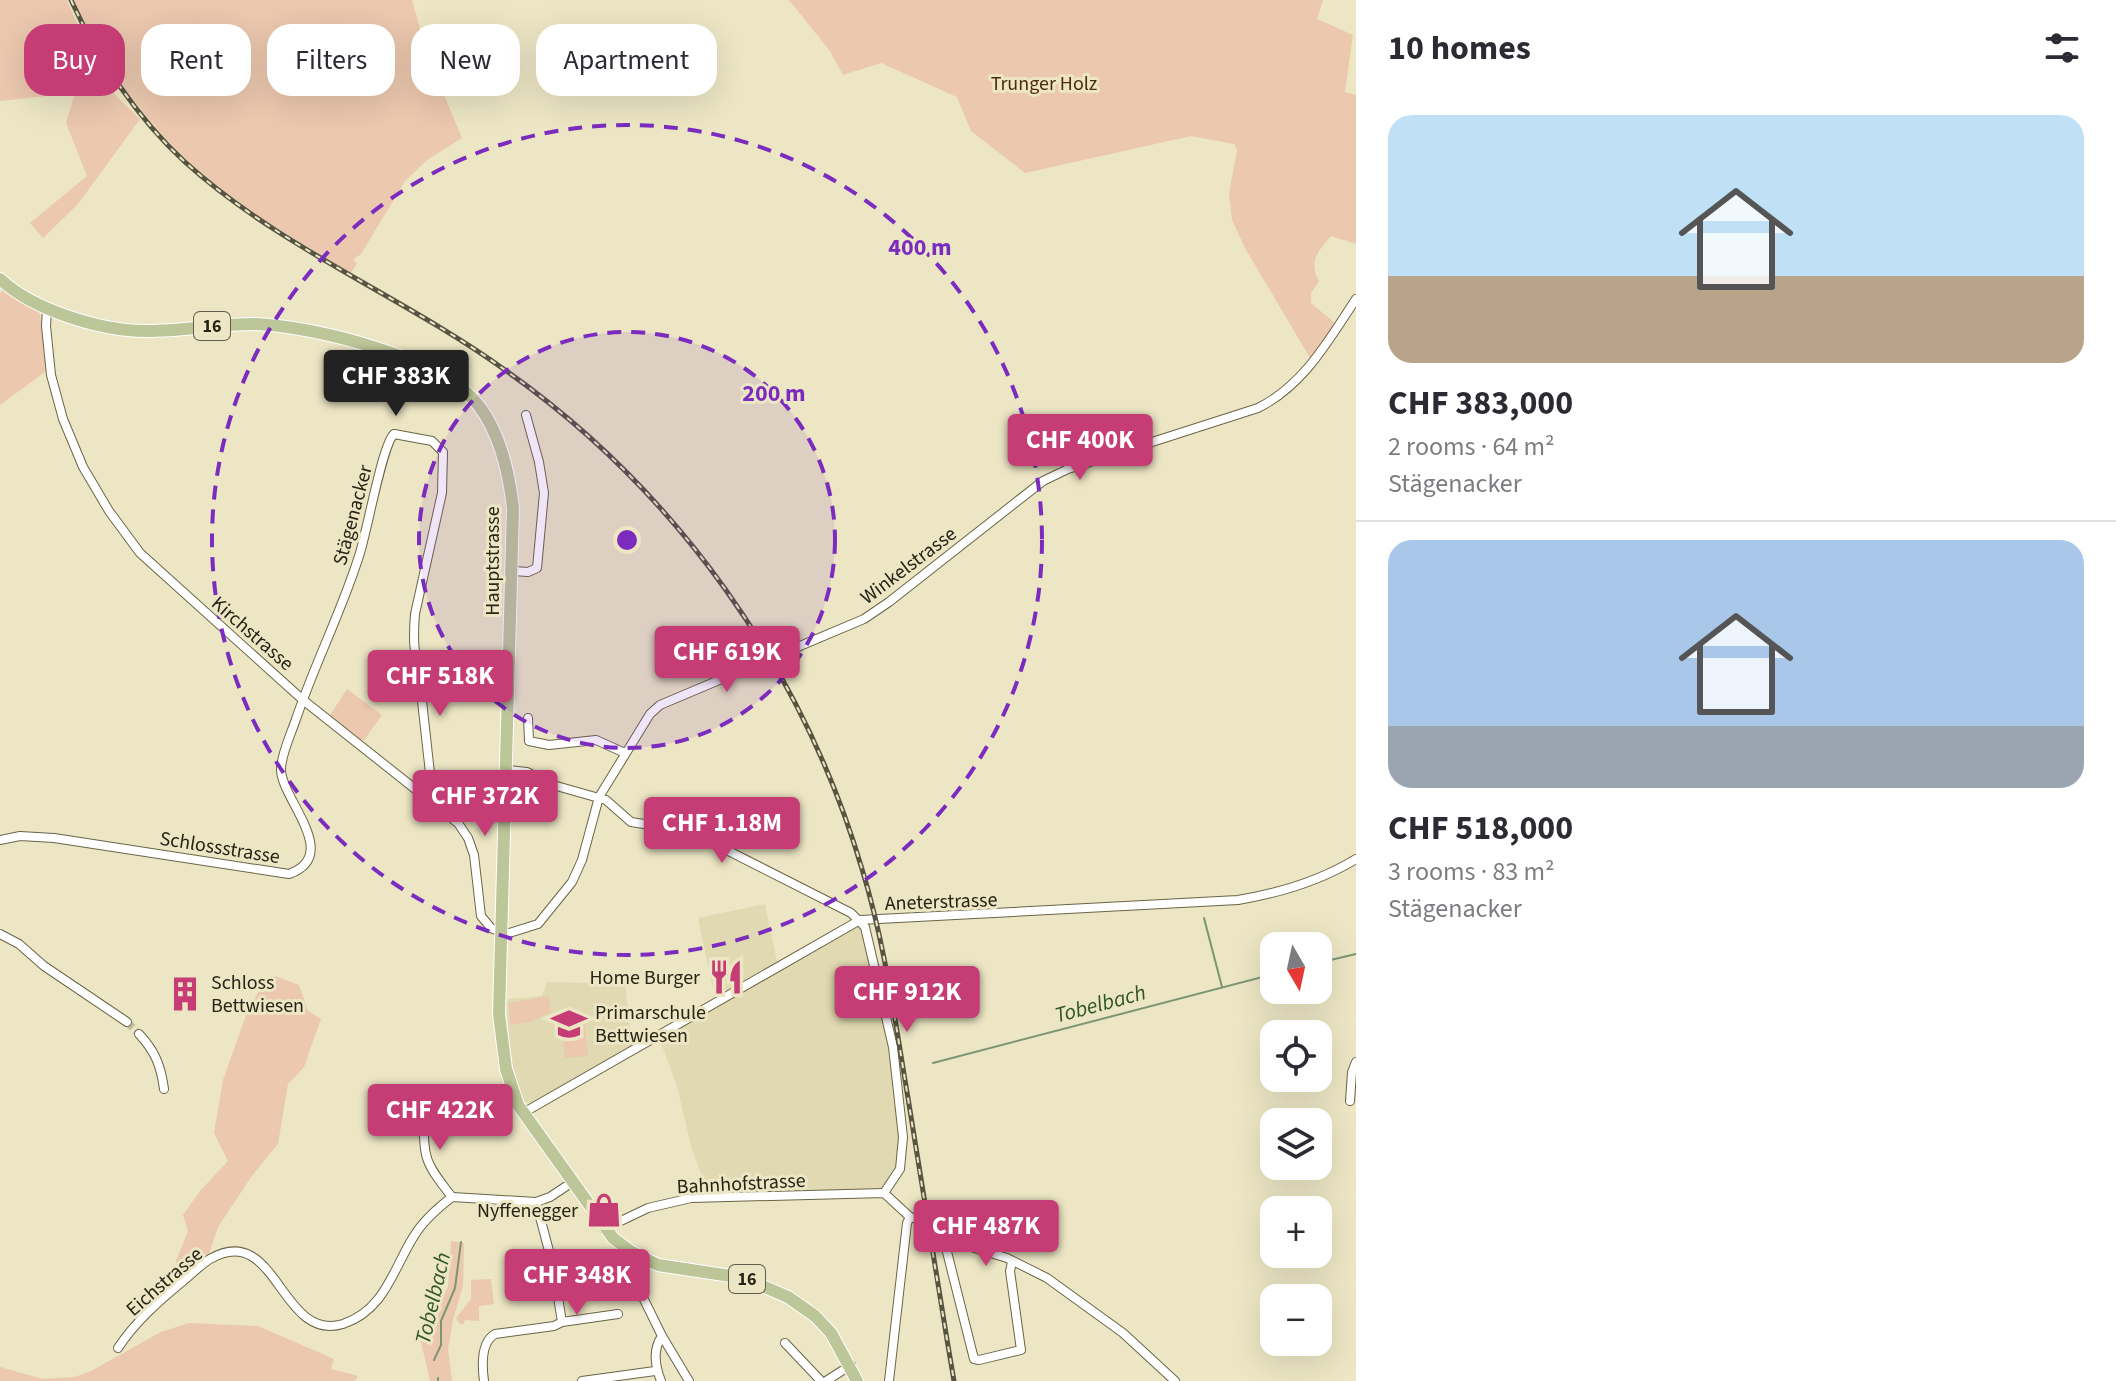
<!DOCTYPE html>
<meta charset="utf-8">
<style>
body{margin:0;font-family:"Source Sans 3",sans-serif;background:#f2f2f3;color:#2b2b33;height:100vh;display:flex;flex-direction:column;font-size:30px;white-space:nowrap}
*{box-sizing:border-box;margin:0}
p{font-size:26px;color:#7c7c81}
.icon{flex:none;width:44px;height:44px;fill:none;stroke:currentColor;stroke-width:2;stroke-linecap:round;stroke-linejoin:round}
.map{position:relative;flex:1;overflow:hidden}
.drawer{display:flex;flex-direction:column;background:#fff;width:760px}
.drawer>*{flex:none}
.banner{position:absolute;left:24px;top:24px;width:760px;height:72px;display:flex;gap:16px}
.needle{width:52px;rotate:171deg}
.controls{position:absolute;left:1260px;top:932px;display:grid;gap:16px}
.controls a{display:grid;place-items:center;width:72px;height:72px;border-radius:16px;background:#fff;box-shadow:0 8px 32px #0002;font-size:40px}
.price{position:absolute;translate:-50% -68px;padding:0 18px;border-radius:8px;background:#c63c74;color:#fff;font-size:26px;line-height:52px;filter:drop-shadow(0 2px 4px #0008)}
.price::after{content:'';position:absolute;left:50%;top:48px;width:24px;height:18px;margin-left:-12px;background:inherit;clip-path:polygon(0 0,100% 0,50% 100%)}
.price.current{background:#222;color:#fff}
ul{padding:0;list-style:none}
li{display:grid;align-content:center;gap:16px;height:424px;padding:0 32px}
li+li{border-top:2px solid #e1e1e2}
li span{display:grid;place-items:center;height:248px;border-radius:24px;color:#555}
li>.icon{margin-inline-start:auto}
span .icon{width:144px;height:144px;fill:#fffc;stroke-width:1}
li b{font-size:34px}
h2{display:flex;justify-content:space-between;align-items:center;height:96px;padding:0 32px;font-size:34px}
.tag{padding:0 28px;border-radius:24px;background:#fff;box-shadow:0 8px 32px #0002;font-size:28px;line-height:72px}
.tag.current{background:#c63c74;color:#fff}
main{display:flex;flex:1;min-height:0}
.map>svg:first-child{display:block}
.built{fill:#e0d9b1}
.green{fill:#ebc8ae}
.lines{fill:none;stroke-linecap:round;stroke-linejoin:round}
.stream{stroke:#7c9674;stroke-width:2}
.street-tunnel{stroke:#c4bfa1;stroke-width:8;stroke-dasharray:8 4;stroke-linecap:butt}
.street-casing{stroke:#6a6547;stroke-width:10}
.primary-casing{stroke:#fff;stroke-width:14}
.street{stroke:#fff;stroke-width:8}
.primary{stroke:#bdc698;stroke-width:12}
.rail-casing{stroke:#575442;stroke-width:5}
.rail{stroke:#ece6c4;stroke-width:2;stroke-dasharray:6;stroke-linecap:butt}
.ring{fill:none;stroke:#7b2cbf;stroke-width:4;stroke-dasharray:14 10}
.labels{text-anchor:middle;stroke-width:6;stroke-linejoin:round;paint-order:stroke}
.shield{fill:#ece6c4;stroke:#615e4b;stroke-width:2}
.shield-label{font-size:18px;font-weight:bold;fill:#262417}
.park-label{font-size:20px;fill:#4f2b08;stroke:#ece6c4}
.street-label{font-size:20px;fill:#262417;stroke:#ece6c4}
.poi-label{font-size:20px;fill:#262417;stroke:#ece6c4;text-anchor:end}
.water-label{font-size:22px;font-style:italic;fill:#315625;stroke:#ece6c4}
.centre{fill:#7b2cbf;stroke:#ece6c4;stroke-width:4}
.ring-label{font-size:24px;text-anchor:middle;font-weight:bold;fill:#7b2cbf;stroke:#ece6c4;stroke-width:6;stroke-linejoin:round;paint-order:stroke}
</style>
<main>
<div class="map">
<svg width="1356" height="1381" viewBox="0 0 1356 1381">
<rect width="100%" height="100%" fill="#ece6c4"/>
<!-- built -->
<g class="built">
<path d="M765,904L777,962L715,999L698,918Z"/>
<path d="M860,920L888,1023L903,1154L884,1193L703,1196L701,1173L692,1150L677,1086L658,1035Z"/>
<path d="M547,982L625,984L632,1046L531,1103L523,1101L509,1053L507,1003L509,999L542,996Z"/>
</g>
<!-- green -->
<g class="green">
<path d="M0,0H67L80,30L116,96L140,119L78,204L43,238L30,223L87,176L66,123L75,93L0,101Z"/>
<path d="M74,0H412L427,54L462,138L427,160L405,181L361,254L353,260L357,263L351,273C307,247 263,221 223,190C160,143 106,72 74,0Z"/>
<path d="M789,0H1323L1317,19L1353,35L1345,92L1356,95V244L1331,236C1318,251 1308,262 1319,281L1311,293V303L1336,324L1310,358L1245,248L1232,220L1229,194L1237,150L1234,144L1191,136L1025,173L971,131L957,97L881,63L843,75L830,51Z"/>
<path d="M3,290L39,309L49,369L0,405V293Z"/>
<path d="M347,689L382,715L364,740H360L330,715Z"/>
<path d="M275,976L299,985L308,1011L321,1019L304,1067L288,1084L278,1144L251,1177L218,1227L207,1260L181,1280L176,1261L188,1231L183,1215L200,1191L228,1161L214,1133L223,1080L249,1007L263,985Z"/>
<path d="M549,996L551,1012L530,1022L510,1025L509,1003Z"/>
<path d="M583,1011L588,1056L565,1058L560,1013Z"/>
<path d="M451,1241L464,1243L463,1286L453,1320L448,1349L452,1381H430L420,1338L448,1287Z"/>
<path d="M491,1279L494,1304L479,1306V1321L465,1320L464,1324H460L456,1318L471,1299V1280Z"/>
<path d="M189,1323L258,1326L334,1359L331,1369L358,1376L355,1381H0V1367L43,1379L75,1377L91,1371L161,1332Z"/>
</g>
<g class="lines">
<!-- stream -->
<g class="stream">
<path d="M1204,918L1222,987"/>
<path d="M1318,963L1356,954"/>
<path d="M933,1063L1274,974"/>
<path d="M434,1360L441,1345V1321L455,1288L461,1242"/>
<path d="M438,1378V1381"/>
</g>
<!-- street-tunnel -->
<path class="street-tunnel" d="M127,1022L139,1034"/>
<!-- street casing -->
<g class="street-casing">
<g id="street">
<path d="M47,308L46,326L51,375L63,419L83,467L109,511L140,553L303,700L458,823L468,838L474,855L481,916L491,928L506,934L538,924L572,882L582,860L599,797L650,714L660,705L864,619L889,602L1043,481L1068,469L1258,408C1304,385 1328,341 1356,299"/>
<path d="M513,571L528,572L537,568L544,493L539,462L526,415"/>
<path d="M528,718L529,741L549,745L596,740L625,753"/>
<path d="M507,770L527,772L553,785L606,800L631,822L689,831L851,913L865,927L893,1047L903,1137L900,1169L884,1193"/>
<path d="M426,796L430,791L431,782L422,701L429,683L477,677H510"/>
<path d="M0,840L20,836L54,838L289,874C343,855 279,797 281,768C282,753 290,736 295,722C314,665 341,613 359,556C367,533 382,445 394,434L432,441L443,452L442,493L415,614C413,639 412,663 429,683"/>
<path d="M0,934L19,944L44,966L127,1022"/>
<path d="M139,1034C155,1051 161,1066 164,1089"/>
<path d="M1350,1101L1352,1072L1356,1062"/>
<path d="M424,1110C424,1158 422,1159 452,1197"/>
<path d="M523,1113L860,920L1238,900C1280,893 1320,881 1356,859"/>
<path d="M910,1217L933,1224L968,1246L1007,1258L1047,1278L1123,1333L1175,1381"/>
<path d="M604,1229L648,1208L691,1198L884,1193L910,1217L907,1223L889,1381"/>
<path d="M942,1232L974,1359L979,1360L1021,1350L1010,1271L1012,1262"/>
<path d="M630,1251L626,1260L628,1267L662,1336L689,1381"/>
<path d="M562,1322L618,1314"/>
<path d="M785,1343L821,1381"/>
<path d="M118,1348C135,1322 158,1302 182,1282C191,1275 200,1265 210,1259C277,1220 280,1343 343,1324C385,1310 393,1269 414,1236C423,1221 439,1207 452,1197L536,1202L550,1197L571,1183"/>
<path d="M484,1381C482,1366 481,1342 495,1334L554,1326L562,1322L553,1266L536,1202"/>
<path d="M582,1381L655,1371"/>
<path d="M661,1381C655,1366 652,1350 662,1336"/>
<path d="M826,1381L851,1365"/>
</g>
</g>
<!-- primary casing -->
<g class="primary-casing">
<path id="primary" d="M0,279C33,310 101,331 146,331C183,331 219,324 255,324C314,326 443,358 479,406C501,435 509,473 513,508L499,1014L506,1069L518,1105L613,1238L630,1251L658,1265L744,1278L788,1297L815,1316L831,1333L857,1381"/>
</g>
<!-- street -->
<use href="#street" class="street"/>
<!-- primary -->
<use href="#primary" class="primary"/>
<!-- rail casing -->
<g class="rail-casing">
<path id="rail" d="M71,0C98,59 137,118 185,162C280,248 402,296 505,370C676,490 803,669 862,869C885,944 895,1021 908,1098C923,1193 938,1287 954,1381"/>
</g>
<!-- rail -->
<use href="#rail" class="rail"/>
</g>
<!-- distance rings -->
<circle cx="627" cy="540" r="208" fill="#7b2cbf" fill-opacity=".12"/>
<g class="ring">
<circle cx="627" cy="540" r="208"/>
<circle cx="627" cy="540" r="415"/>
</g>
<!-- icons -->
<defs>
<g id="restaurant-bare" transform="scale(2.76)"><path d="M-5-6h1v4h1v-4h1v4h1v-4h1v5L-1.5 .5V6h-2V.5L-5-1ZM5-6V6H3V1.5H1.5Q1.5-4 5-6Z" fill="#c63c74" stroke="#ece6c4" stroke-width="2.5" paint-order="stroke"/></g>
<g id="building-bare" transform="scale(2.76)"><path d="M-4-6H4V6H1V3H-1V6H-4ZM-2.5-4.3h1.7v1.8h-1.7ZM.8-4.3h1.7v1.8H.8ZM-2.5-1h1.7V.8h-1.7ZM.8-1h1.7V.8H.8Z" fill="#c63c74" stroke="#ece6c4" stroke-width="2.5" paint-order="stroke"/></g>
<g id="school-bare" transform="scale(2.76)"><path d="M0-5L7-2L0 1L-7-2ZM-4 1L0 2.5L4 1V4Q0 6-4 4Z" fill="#c63c74" stroke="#ece6c4" stroke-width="2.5" paint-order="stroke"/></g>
<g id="shop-bare" transform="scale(2.76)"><path d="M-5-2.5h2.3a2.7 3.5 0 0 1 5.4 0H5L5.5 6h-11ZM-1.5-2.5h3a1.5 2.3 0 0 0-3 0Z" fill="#c63c74" stroke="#ece6c4" stroke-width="2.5" paint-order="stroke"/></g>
</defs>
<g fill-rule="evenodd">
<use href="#restaurant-bare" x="726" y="977"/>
<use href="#building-bare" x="185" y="994"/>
<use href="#school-bare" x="569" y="1024"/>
<use href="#shop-bare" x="604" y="1210"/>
</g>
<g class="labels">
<!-- shield labels -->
<g class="shield">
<rect x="194" y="312" width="36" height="28" rx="6"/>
<rect x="729" y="1265" width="36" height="28" rx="6"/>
</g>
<g class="shield-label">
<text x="212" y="332">16</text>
<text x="747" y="1285">16</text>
</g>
<!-- park labels -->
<g class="park-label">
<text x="1044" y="90">Trunger Holz</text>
</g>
<!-- street labels -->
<g class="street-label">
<text transform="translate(352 515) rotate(-75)" y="7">Stägenacker</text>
<text transform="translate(492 561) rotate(-90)" y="7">Hauptstrasse</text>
<text transform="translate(908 565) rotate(-37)" y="7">Winkelstrasse</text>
<text transform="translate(253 633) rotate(41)" y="7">Kirchstrasse</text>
<text transform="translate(220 847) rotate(9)" y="7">Schlossstrasse</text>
<text transform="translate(941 901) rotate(-2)" y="7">Aneterstrasse</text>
<text transform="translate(741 1183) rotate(-3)" y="7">Bahnhofstrasse</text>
<text transform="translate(164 1281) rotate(-41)" y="7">Eichstrasse</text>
</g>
<!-- poi labels -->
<g class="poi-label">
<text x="700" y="984">Home Burger</text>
<text x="211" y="989" text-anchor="start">Schloss<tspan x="211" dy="23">Bettwiesen</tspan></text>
<text x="595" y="1019" text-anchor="start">Primarschule<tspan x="595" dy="23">Bettwiesen</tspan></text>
<text x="578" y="1217">Nyffenegger</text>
</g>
<!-- water labels -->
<g class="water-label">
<text transform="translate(1100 1003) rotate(-15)" y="8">Tobelbach</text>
<text transform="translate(432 1298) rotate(-77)" y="8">Tobelbach</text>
</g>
</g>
<circle cx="627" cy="540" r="12" class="centre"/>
<g class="ring-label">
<text x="920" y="255">400 m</text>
<text x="774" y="401">200 m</text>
</g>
</svg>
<div class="controls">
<a><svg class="needle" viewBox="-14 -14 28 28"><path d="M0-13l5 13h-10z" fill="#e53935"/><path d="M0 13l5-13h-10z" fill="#7c7c81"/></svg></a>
<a><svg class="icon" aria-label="locate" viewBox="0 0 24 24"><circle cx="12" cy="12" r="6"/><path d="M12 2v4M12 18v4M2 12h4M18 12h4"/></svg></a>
<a><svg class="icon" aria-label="layers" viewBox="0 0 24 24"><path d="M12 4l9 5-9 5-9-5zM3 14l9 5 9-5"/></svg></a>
<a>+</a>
<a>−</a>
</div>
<b class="price current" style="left:396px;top:418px">CHF 383K</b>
<b class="price" style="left:1080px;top:482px">CHF 400K</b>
<b class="price" style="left:727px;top:694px">CHF 619K</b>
<b class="price" style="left:440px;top:718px">CHF 518K</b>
<b class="price" style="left:485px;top:838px">CHF 372K</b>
<b class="price" style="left:722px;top:865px">CHF 1.18M</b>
<b class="price" style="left:907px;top:1034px">CHF 912K</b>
<b class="price" style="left:440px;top:1152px">CHF 422K</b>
<b class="price" style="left:986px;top:1268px">CHF 487K</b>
<b class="price" style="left:577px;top:1317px">CHF 348K</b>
<div class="banner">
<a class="tag current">Buy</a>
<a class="tag">Rent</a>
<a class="tag">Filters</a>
<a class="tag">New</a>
<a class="tag">Apartment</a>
</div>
</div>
<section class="drawer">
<h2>10 homes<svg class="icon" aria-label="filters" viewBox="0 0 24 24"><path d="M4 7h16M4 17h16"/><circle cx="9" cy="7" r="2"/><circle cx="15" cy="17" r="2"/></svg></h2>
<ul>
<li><span style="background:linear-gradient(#bfe0f5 65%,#b9a48a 0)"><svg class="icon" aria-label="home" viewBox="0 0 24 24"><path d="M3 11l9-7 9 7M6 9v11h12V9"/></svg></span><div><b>CHF 383,000</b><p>2 rooms · 64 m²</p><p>Stägenacker</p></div></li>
<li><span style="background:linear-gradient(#a9c7e8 75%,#9aa5b1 0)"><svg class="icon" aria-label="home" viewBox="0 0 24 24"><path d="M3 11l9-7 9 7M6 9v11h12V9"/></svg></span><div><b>CHF 518,000</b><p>3 rooms · 83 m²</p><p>Stägenacker</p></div></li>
</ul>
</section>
</main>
